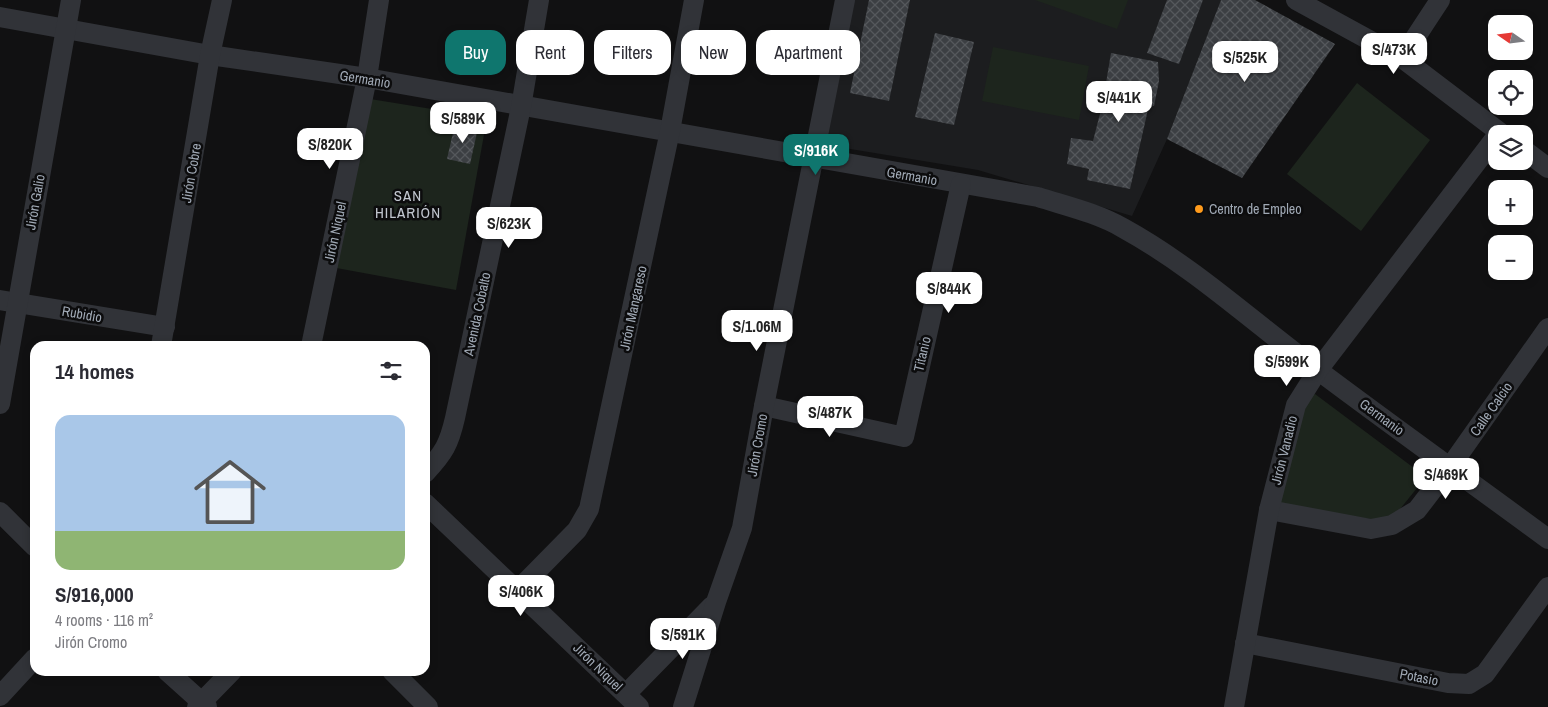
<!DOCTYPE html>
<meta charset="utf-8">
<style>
body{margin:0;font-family:"Archivo Narrow",sans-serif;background:#f7f7f7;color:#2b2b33;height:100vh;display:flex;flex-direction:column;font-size:19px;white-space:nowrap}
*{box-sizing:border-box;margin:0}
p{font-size:16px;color:#7c7c81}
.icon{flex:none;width:28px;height:28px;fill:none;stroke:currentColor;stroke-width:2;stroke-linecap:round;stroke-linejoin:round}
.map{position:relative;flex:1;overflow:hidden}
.details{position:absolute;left:30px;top:341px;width:400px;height:335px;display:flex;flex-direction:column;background:#fff;border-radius:15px;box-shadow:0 2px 8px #0003}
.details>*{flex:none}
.guide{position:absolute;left:445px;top:30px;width:475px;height:45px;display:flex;gap:10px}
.needle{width:32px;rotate:284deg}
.tools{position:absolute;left:1488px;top:15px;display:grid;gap:10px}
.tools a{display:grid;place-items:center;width:45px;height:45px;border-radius:10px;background:#fff;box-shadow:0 2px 8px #0003;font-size:25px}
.price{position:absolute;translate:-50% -42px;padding:0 11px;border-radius:10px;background:#fff;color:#222;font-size:16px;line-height:32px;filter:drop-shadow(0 1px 2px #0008)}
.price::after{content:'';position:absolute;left:50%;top:30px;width:15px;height:11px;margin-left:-8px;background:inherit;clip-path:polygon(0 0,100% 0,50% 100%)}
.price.current{background:#0f766e;color:#fff}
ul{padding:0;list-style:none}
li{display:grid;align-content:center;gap:10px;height:265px;padding:0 25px}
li+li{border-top:1px solid #e1e1e2}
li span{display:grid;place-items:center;height:155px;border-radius:15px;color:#555}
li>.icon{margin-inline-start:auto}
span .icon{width:90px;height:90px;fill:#fffc;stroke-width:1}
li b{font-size:21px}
h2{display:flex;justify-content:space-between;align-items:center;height:60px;padding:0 25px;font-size:21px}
.pill{padding:0 18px;border-radius:15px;background:#fff;box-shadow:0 2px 8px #0003;font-size:18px;line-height:45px}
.pill.current{background:#0f766e;color:#fff}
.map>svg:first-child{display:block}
.built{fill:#1c1d1f}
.park{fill:#1d251d}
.building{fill:url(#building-cross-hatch)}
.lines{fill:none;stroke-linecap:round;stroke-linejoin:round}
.minor{stroke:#313338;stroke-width:20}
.poi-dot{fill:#ff9b1c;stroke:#0c0c0d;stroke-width:2}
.labels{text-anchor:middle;stroke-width:5;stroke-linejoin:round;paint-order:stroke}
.street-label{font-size:14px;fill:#a0a9b5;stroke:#0c0c0d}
.poi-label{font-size:14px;fill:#a0a9b5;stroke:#0c0c0d;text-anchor:start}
.neighbourhood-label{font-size:15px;letter-spacing:1px;fill:#c2c7d0;stroke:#0c0c0d}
</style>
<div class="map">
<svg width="1548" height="707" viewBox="0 0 1548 707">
<defs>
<pattern id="building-cross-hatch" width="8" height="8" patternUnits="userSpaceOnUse" patternTransform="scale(1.25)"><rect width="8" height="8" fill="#3c3f43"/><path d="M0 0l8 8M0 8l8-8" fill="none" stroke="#55585c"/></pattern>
</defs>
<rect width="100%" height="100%" fill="#111112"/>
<!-- built -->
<path class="built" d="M848,0H1221L1167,139L1132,216L978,170L820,144Z"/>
<!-- park -->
<g class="park">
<path d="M1035,0H1128L1117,29Z"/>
<path d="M993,47L1089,66L1079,120L982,101Z"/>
<path d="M1357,83L1430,140L1361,231L1287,174Z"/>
<path d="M358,97L487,118L456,290L331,267Z"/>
<path d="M1315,394L1426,477L1396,514L1379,520L1264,506L1302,400Z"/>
</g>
<!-- building -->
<g class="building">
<path d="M869,0H910L889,101L850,93Z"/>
<path d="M1167,0H1203L1179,64L1147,53Z"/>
<path d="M1221,0H1255L1335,44L1242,178L1167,139Z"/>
<path d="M935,33L974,42L954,125L915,117Z"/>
<path d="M1111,53L1158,62L1159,81L1154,106L1149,105L1130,189L1087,180L1089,169L1067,164L1071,138L1093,141L1104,98L1112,99L1114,94L1106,83Z"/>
<path d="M455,124L478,128L470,164L447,159Z"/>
</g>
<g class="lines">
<!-- minor -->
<g class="minor">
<path d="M1296,0L1402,58L1502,134"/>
<path d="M0,17L210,55L367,78L1038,197C1066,206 1097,213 1123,228C1194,267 1254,323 1319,371C1395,428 1472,483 1548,539"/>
<path d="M1402,58L1440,0"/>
<path d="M1524,150L1548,168"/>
<path d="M0,300L165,327"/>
<path d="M161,346L210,55L222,0"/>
<path d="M311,346L367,78L379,0"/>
<path d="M0,404L71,0"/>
<path d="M764,406L904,437L961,184"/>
<path d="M425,473C444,453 449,444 455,418L521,107L539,0"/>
<path d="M425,503L639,707"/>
<path d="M1269,510L1371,529L1392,525L1417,510L1450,467L1548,328"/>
<path d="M0,512L35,547"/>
<path d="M518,590L577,530L589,509L670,131L694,0"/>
<path d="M1245,643L1448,683L1469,684L1485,674L1548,587"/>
<path d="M167,671L207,707"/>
<path d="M392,671L428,707"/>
<path d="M626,694L712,606"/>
<path d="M0,696L35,658"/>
<path d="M197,707L232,671"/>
<path d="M683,707L716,602L742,528L764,406L845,0"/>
<path d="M1234,707L1269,510L1296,405L1318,370L1496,137"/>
</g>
</g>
<!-- markers -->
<circle class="poi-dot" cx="1199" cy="209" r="5"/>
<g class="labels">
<!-- street labels -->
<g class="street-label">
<text transform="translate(365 79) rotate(9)" y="5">Germanio</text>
<text transform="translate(191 173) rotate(-80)" y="5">Jirón Cobre</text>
<text transform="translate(912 176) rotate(10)" y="5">Germanio</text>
<text transform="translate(35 202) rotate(-80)" y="5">Jirón Galio</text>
<text transform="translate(335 232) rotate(-78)" y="5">Jirón Niquel</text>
<text transform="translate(633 308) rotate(-78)" y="5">Jirón Mangareso</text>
<text transform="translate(82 314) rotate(10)" y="5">Rubidio</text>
<text transform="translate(477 314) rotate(-78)" y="5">Avenida Cobalto</text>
<text transform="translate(922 354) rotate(-77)" y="5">Titanio</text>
<text transform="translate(1491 409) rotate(-55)" y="5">Calle Calcio</text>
<text transform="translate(1382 417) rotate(36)" y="5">Germanio</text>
<text transform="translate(757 445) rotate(-80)" y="5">Jirón Cromo</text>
<text transform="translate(1284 450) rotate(-76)" y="5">Jirón Vanadio</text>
<text transform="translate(598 667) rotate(44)" y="5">Jirón Niquel</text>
<text transform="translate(1419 677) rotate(11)" y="5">Potasio</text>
</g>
<!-- poi labels -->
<g class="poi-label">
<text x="1209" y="214">Centro de Empleo</text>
</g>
<!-- neighbourhood labels -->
<g class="neighbourhood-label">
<text x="408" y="201">SAN<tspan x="408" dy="17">HILARIÓN</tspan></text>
</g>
</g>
</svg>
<div class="tools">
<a><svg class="needle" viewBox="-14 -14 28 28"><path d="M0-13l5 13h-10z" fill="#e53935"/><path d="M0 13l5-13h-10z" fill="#7c7c81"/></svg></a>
<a><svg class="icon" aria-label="locate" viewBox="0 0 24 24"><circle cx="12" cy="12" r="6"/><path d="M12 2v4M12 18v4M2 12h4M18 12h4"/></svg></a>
<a><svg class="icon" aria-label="layers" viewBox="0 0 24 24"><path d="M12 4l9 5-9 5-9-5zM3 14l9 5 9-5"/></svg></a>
<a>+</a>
<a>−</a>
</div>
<b class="price" style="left:1394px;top:75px">S/473K</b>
<b class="price" style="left:1245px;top:83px">S/525K</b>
<b class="price" style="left:1119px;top:123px">S/441K</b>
<b class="price" style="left:463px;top:144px">S/589K</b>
<b class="price" style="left:330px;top:170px">S/820K</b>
<b class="price current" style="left:816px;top:176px">S/916K</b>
<b class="price" style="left:509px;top:249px">S/623K</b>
<b class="price" style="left:949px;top:314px">S/844K</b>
<b class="price" style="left:757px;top:352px">S/1.06M</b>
<b class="price" style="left:1287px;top:387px">S/599K</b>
<b class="price" style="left:830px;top:438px">S/487K</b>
<b class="price" style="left:1446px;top:500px">S/469K</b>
<b class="price" style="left:521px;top:617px">S/406K</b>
<b class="price" style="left:683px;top:660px">S/591K</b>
<div class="guide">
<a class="pill current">Buy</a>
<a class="pill">Rent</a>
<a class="pill">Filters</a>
<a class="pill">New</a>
<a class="pill">Apartment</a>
</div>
<section class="details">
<h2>14 homes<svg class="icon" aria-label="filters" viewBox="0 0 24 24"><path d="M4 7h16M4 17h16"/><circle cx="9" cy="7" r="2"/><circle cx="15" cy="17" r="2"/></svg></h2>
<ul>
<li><span style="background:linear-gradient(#a9c7e8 75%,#8fb573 0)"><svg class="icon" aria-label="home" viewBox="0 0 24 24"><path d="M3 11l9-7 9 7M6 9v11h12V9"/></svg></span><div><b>S/916,000</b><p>4 rooms · 116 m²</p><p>Jirón Cromo</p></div></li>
</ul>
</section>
</div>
